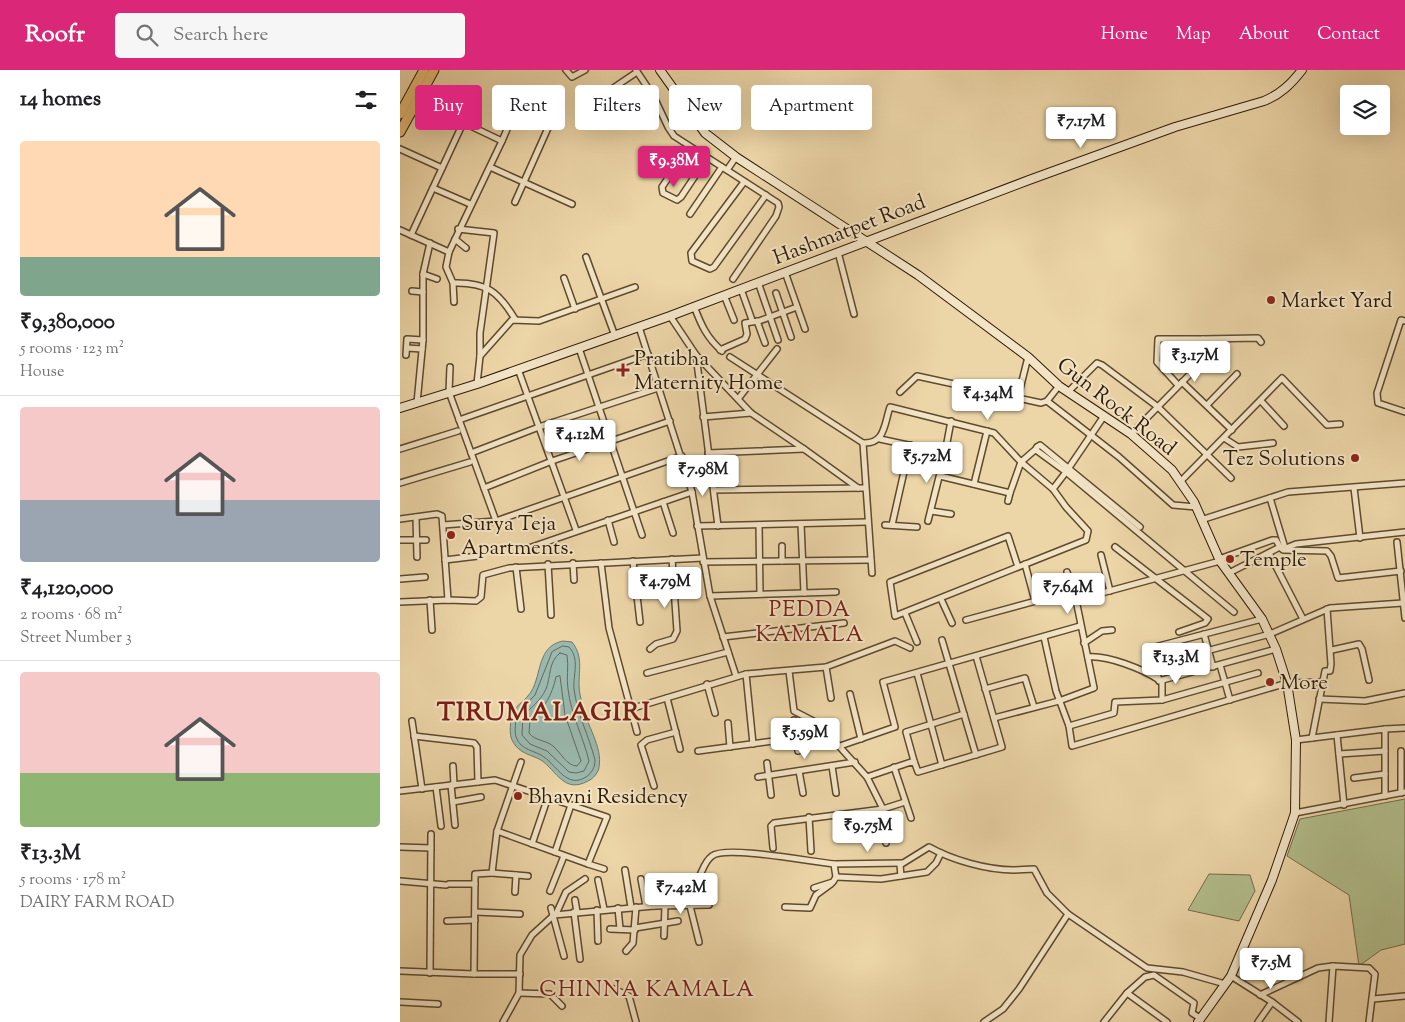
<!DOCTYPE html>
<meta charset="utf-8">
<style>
body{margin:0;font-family:"Sorts Mill Goudy",serif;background:#f6f6f6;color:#202124;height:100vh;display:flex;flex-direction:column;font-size:19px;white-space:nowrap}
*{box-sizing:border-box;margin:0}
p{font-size:16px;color:#757577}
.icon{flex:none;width:28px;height:28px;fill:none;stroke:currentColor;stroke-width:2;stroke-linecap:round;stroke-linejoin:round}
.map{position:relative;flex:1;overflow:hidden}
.sheet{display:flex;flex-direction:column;background:#fff;width:400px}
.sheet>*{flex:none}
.hud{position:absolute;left:15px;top:15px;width:475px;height:45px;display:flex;gap:10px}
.buttons{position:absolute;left:940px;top:15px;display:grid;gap:10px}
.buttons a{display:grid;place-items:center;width:50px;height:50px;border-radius:5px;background:#fff;box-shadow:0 5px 20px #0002;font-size:25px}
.price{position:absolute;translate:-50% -42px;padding:0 11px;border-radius:5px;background:#fff;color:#222;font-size:16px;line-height:32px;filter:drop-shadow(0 1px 2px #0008)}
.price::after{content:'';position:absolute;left:50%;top:30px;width:15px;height:11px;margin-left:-8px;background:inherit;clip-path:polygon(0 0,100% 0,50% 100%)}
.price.current{background:#db2777;color:#fff}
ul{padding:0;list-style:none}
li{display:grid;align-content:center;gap:10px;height:265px;padding:0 20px}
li+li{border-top:1px solid #e0e0e0}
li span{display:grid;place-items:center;height:155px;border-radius:5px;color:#555}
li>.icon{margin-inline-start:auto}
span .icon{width:90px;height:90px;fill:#fffc;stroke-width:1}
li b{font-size:21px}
h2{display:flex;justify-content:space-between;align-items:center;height:60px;padding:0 20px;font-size:21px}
.chip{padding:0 18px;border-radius:5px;background:#fff;box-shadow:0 5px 20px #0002;font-size:18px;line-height:45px}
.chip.current{background:#db2777;color:#fff}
header{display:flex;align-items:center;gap:30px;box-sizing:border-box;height:70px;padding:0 25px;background:#db2777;color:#fff}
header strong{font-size:24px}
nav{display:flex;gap:28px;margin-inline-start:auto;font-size:18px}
.search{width:350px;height:45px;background:#f6f6f6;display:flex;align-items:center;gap:12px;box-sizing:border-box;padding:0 18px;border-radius:5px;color:#757577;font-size:19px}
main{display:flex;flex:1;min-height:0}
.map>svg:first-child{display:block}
.green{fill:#b2be8c;stroke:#706c4a}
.water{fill:#9ab8ae;stroke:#6f796b}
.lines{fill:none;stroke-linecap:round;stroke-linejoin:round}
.shore{stroke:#646a5a;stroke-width:1}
.minor-casing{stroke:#5e4a2f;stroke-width:8}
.secondary-casing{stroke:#2e1b07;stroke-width:10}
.primary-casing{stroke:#2e1b07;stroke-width:11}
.minor{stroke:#f3e4c6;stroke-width:5}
.secondary{stroke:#f3e4c6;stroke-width:8}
.primary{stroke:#e6ba74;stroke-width:9}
.poi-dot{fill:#8f2418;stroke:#f3e4c6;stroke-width:2}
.labels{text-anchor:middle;stroke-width:4;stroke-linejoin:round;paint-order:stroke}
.street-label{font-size:21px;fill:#2e1b07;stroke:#f3e4c6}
.poi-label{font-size:21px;fill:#2e1b07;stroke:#f3e4c6;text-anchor:start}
.neighbourhood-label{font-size:22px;letter-spacing:1px;fill:#7a1f14;stroke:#f3e4c6}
.district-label{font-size:26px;font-weight:bold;letter-spacing:1px;fill:#7a1f14;stroke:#f3e4c6}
</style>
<header>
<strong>Roofr</strong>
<div class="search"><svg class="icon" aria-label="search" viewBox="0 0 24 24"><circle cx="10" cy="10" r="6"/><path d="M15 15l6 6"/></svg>Search here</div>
<nav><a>Home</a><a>Map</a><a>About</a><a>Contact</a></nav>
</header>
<main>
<section class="sheet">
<h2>14 homes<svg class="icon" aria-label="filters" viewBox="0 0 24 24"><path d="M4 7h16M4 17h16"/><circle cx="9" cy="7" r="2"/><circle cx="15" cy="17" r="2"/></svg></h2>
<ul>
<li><span style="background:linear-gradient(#ffd9b3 75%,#7fa58c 0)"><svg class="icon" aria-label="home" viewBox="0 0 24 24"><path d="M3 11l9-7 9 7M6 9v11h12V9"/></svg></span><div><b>₹9,380,000</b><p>5 rooms · 123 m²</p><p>House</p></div></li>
<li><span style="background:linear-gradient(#f6c9c9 60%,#9aa5b1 0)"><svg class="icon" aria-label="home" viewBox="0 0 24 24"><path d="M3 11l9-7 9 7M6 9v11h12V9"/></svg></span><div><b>₹4,120,000</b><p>2 rooms · 68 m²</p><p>Street Number 3</p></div></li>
<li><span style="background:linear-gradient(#f6c9c9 65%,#8fb573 0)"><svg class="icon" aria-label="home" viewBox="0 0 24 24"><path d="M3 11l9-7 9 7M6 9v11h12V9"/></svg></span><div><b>₹13.3M</b><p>5 rooms · 178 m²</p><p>DAIRY FARM ROAD</p></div></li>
</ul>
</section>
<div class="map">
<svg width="1005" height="952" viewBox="0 0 1005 952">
<rect width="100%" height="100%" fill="#ecd5a7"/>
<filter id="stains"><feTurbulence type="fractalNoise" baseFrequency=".004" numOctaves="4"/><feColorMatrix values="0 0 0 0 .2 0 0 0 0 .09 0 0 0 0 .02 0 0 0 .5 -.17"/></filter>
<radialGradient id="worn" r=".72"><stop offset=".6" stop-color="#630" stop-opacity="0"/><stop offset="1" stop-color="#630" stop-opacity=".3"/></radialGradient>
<!-- green -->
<g class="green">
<path d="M1005,729V874L981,880L959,896L949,825L887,786L900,749Z"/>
<path d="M809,804L850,805L855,821L839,851L788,840Z"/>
</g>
<!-- water -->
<path class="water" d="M163,571L172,572C183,586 179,599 179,615C179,622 181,628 182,634C186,654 203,677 199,697C199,702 193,709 188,711C164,724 157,701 141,690C130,684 120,684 113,672C108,664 111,651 112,642C118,634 126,630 131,622C142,604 137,576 163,571Z"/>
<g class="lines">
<!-- shore -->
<g class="shore">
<path d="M163,576L169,577C180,589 173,604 174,619C177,644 189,666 195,690C195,697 192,703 186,707C167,719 157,696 144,687C135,680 121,681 116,667C114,660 116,651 117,644L135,625L152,582Z"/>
<path d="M160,583L167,585C169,597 166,608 168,619C171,645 183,666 189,691L184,701L176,703L169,702L147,681L130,674L122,665L123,646C131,637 140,632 146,619C151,607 148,592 160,583Z"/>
<path d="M160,606L165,645L181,691L177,696C167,696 161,683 153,676C146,670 135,671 129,663L130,650C145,638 152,625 156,607Z"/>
</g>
<!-- minor casing -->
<g class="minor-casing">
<g id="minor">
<path d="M166,0L172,7L185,0"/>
<path d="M236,0L254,27L268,57L274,66L378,133L379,137L376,146L333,209"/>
<path d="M237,2L194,31L193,38L201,52H208L250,22"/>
<path d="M16,30L102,71L49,182L46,197L53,213L54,232"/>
<path d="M102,71L108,57"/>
<path d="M289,77L262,117L263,123L277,130L281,127L307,88"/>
<path d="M0,79L42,98"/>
<path d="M90,97L172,134"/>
<path d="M327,100L336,87"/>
<path d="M344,112L291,183L292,191L310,199L314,197L366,125"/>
<path d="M33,118L70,134"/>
<path d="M115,132L148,58"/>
<path d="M290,144L322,97"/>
<path d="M58,159L94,163L80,263V286"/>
<path d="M0,160L49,182"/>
<path d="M11,165L63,53"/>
<path d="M55,169L66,178"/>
<path d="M438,182L454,244"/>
<path d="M186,187L215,266"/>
<path d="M385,202L405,259"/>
<path d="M23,204L37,209"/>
<path d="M164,208L175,239"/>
<path d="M358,212L378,270"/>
<path d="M53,213C86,212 98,221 115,249"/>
<path d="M341,219L352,250"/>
<path d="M12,221L23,222"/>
<path d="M376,223L391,267"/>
<path d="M324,225L334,250"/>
<path d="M294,236C301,255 307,268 322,281"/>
<path d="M270,246L296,285L318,456"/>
<path d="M357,251L365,273"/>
<path d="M1005,251L1001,250L977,323L978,333L1005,342"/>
<path d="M239,257L292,422L310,526L336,606"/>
<path d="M7,278L22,279"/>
<path d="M179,278L242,465"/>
<path d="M320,280L345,269L347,264L345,253L359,251L397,237"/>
<path d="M6,285L7,269L23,270"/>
<path d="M296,285L351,343L404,379L308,383"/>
<path d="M330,287L463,373L472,503"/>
<path d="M50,297L49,322L96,451"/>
<path d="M118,299L176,460"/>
<path d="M782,312L832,360"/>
<path d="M77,314L80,286L112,250L139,251L235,217"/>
<path d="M778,315L757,292L758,269H803"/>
<path d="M500,322L517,306L641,333L647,331L659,316"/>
<path d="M668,322L697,293L702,295L758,337L831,408"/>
<path d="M618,327L628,287"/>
<path d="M338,329L377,279"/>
<path d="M647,331L719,387L773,435L796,437"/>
<path d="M861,331L884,356"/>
<path d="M17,333L23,270V204L30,173"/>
<path d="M807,335L837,304"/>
<path d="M704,346L666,402L834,542"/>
<path d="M303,347L351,343"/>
<path d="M59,350L248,284"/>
<path d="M731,364L803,291V269L858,268L861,272"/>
<path d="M824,368L838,377L873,373"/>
<path d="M480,369L545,383L551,351"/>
<path d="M463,373C485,374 484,355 490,337L594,363L621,392L653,419L666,437L688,461L686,470L495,546L490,512L608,466L618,497"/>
<path d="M637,377L640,375L740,457"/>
<path d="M637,377L636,380L666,402L653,419"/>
<path d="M0,379L58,361"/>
<path d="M404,379L458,418"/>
<path d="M71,383L139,357L258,318"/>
<path d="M540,406L610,423L621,392L636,379"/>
<path d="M780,412L882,308L927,355L940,354"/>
<path d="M0,413L70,392"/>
<path d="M574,414L587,361"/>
<path d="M84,418L152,391L270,351"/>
<path d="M954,418L960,468"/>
<path d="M314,420L464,418"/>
<path d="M870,428L885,478"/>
<path d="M608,431L610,423"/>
<path d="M263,432L273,463"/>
<path d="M531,441L551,444"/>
<path d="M16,447L17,487"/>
<path d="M0,449L37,444L42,446L48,530"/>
<path d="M208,450L214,472"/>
<path d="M801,450L888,422L1005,413"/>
<path d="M528,451L545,383"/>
<path d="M401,454L404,523"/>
<path d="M43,455L96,451L282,386"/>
<path d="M359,455L360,524"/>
<path d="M485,455L517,457"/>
<path d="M492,455L510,375"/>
<path d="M297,456L467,452"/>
<path d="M0,470H26"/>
<path d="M997,472L1005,548"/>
<path d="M382,476V491"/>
<path d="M715,477L808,549L805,553L779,562"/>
<path d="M886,478L896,474L1005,462"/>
<path d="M120,481L292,422"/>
<path d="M869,483L903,549"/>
<path d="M701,485L710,521"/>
<path d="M819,489L872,470H876L880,477"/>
<path d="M45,490L78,486"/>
<path d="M233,491L240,552"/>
<path d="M303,492L471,490"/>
<path d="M173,493L174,510"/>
<path d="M201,493L209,558L237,662"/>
<path d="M148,494L151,545"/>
<path d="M625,494L635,531"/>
<path d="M116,497L121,539"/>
<path d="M829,503L880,477L883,480L927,481L931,486L938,508L1001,501"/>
<path d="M0,509L25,507"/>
<path d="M310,526L436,522"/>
<path d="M541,529L552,553"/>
<path d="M30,530L32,560"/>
<path d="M676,530L820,491"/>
<path d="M0,532L48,530L76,531L81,527L83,505L109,498L303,488"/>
<path d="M505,543L517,572"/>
<path d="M862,549L751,578L759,611L876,579"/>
<path d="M566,550L673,521"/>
<path d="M804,564L813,597"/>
<path d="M323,567L444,553"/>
<path d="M644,567L656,621L669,656L714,643L715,632L762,630L858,603"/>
<path d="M542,570L576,685"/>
<path d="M684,573L702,561L712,560"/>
<path d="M250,579L256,574L273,569L277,561L272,489"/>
<path d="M932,580L959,574L962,579L969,610"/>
<path d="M688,587C707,585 743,599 759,610"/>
<path d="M754,595L870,564L930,538L1003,533"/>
<path d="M820,595L830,630"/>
<path d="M426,597L431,628"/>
<path d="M389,601L394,641L419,654L467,707L514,691L518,702L602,677L576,586"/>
<path d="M247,603L328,582"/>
<path d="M517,603L542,695"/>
<path d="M346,604L353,674"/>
<path d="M307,614L315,643"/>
<path d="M585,619L625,608L634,637"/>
<path d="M450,624L461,669"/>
<path d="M267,628L280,679"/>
<path d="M919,629L965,631L1005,623"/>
<path d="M762,630V610"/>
<path d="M230,639L346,604L426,597L495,571L510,578"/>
<path d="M594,648L659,631L694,618L676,530L667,502"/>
<path d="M394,650L398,681"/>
<path d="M12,651L22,719"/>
<path d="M328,653L330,677"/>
<path d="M669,656L672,676L887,613L922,612"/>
<path d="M985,659L1005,658"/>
<path d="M937,665L944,735"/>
<path d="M14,666L74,673L77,677L78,712"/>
<path d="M912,668L925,601H930L931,594L927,539"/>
<path d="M896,670L985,659V726"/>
<path d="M440,676L495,657L483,612L680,556"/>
<path d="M298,681L396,668"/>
<path d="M1001,681V723"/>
<path d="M939,684L985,681"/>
<path d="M514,691L506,662L564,644"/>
<path d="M367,693L371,725"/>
<path d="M53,696L54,715"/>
<path d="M432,696L436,723"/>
<path d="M494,697L511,748"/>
<path d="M399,701L403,723"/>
<path d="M358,707L455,692"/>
<path d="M467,707L483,739L486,773"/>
<path d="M954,708L985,704"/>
<path d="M51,715L55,755"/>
<path d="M254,716L241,675L247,670L276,662"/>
<path d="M36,717L41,756"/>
<path d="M0,721L95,710L207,747L188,794L204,799"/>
<path d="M53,732L81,727"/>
<path d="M895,743L1005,722"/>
<path d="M409,747L411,781"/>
<path d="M97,761L188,794"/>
<path d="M132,774L148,727"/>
<path d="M0,777L31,778"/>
<path d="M373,778L371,756L374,753L483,739L505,732"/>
<path d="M155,782L171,735"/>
<path d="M434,794L502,793"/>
<path d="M225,800L231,837"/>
<path d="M92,803L128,806"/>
<path d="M501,806L500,795L529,777C552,790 587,800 614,800C620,800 627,799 634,799L647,823L668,844L619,919L603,939L584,952"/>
<path d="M436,807L481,809L527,802L536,793L541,783"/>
<path d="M241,809L246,836"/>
<path d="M198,810L204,839"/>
<path d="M0,811L46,815"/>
<path d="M49,814H75"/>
<path d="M150,821L164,786"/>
<path d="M115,822L116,805"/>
<path d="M175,830L177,842"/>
<path d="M254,836C263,820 281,826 293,815C302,808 302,793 312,786C325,775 412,792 434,794L436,807L433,812L414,818"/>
<path d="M290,836L299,872"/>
<path d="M385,837L410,838L416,825L431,814"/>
<path d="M151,838L164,886"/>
<path d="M218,838L220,859"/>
<path d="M197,840L198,871"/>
<path d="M75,842L120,844"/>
<path d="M174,842L180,889"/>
<path d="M156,844L166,822L185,809"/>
<path d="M668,844L747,898L783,902L825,914"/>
<path d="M47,851L75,850"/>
<path d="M235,858L278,851"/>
<path d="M210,859L235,860"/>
<path d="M264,866L265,835"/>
<path d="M226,881L233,873L236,837"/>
<path d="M0,901L74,904L75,804L92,803L97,761L121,692"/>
<path d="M30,903L31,764"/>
<path d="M74,904H120"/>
<path d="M831,906L872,932L898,952"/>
<path d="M214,919L229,926L236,952"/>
<path d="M119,923L150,924L162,936"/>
<path d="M727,923L745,907L754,905L794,933L792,943L800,948"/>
<path d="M860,925L918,898L933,896L969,898L975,904L969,952"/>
<path d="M973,929L1005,926"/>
<path d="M0,932L38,934"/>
<path d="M103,952L119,923L120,885L132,865L154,845L254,836L309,835"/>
<path d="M704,952L727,923L767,952"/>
<path d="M858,952L872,932"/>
<path d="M929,952L933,896"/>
</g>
</g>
<!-- secondary casing -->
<g class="secondary-casing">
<g id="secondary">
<path d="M260,0L305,63L336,87L518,205L628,287L659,316L731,364L772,400L794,432L820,491L862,549L876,579L887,613L896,670L895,743L872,810L831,906L798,952"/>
<path d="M0,338L77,314L270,246L629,110L775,57L864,31C881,24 891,14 902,0"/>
</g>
</g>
<!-- primary casing -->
<g class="primary-casing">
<g id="primary">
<path d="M0,44L24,0"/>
<path d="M0,62L34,0"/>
</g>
</g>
<!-- minor -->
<use href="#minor" class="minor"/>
<!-- secondary -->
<use href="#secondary" class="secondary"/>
<!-- primary -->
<use href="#primary" class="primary"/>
</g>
<!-- markers -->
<g class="poi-dot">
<circle cx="871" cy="230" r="5"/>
<path d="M220.5 292.5h5v5h5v5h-5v5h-5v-5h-5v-5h5z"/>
<circle cx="955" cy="388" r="5"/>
<circle cx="51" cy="465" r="5"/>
<circle cx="830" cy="489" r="5"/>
<circle cx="870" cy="612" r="5"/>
<circle cx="118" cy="726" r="5"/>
</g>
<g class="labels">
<!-- street labels -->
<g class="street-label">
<text transform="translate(449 159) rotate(-21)" y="7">Hashmatpet Road</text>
<text transform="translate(717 336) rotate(38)" y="7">Gun Rock Road</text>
</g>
<!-- poi labels -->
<g class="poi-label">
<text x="881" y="237">Market Yard</text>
<text x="234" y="295">Pratibha<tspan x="234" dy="24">Maternity Home</tspan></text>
<text x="945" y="395" text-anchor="end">Tez Solutions</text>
<text x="61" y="460">Surya Teja<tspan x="61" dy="24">Apartments.</tspan></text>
<text x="840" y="496">Temple</text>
<text x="880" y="619">More</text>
<text x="128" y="733">Bhavni Residency</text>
</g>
<!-- neighbourhood labels -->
<g class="neighbourhood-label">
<text x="410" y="546">PEDDA<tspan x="410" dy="25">KAMALA</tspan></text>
<text x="247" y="926">CHINNA KAMALA</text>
</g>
<!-- district labels -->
<g class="district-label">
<text x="144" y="650">TIRUMALAGIRI</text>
</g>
</g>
<rect width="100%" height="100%" filter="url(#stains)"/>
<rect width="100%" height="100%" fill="url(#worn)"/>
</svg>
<div class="buttons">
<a><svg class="icon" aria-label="layers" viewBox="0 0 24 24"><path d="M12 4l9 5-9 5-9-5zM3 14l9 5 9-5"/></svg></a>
</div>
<b class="price" style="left:681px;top:79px">₹7.17M</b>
<b class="price current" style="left:274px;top:118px">₹9.38M</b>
<b class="price" style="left:795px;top:313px">₹3.17M</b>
<b class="price" style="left:588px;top:351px">₹4.34M</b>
<b class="price" style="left:180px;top:392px">₹4.12M</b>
<b class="price" style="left:527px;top:414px">₹5.72M</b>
<b class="price" style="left:303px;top:427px">₹7.98M</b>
<b class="price" style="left:265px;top:539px">₹4.79M</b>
<b class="price" style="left:668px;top:545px">₹7.64M</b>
<b class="price" style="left:776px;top:615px">₹13.3M</b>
<b class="price" style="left:405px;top:690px">₹5.59M</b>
<b class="price" style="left:468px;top:783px">₹9.75M</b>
<b class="price" style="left:281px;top:845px">₹7.42M</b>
<b class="price" style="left:871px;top:920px">₹7.5M</b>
<div class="hud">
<a class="chip current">Buy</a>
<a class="chip">Rent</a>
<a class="chip">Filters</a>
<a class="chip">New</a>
<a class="chip">Apartment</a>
</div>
</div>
</main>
